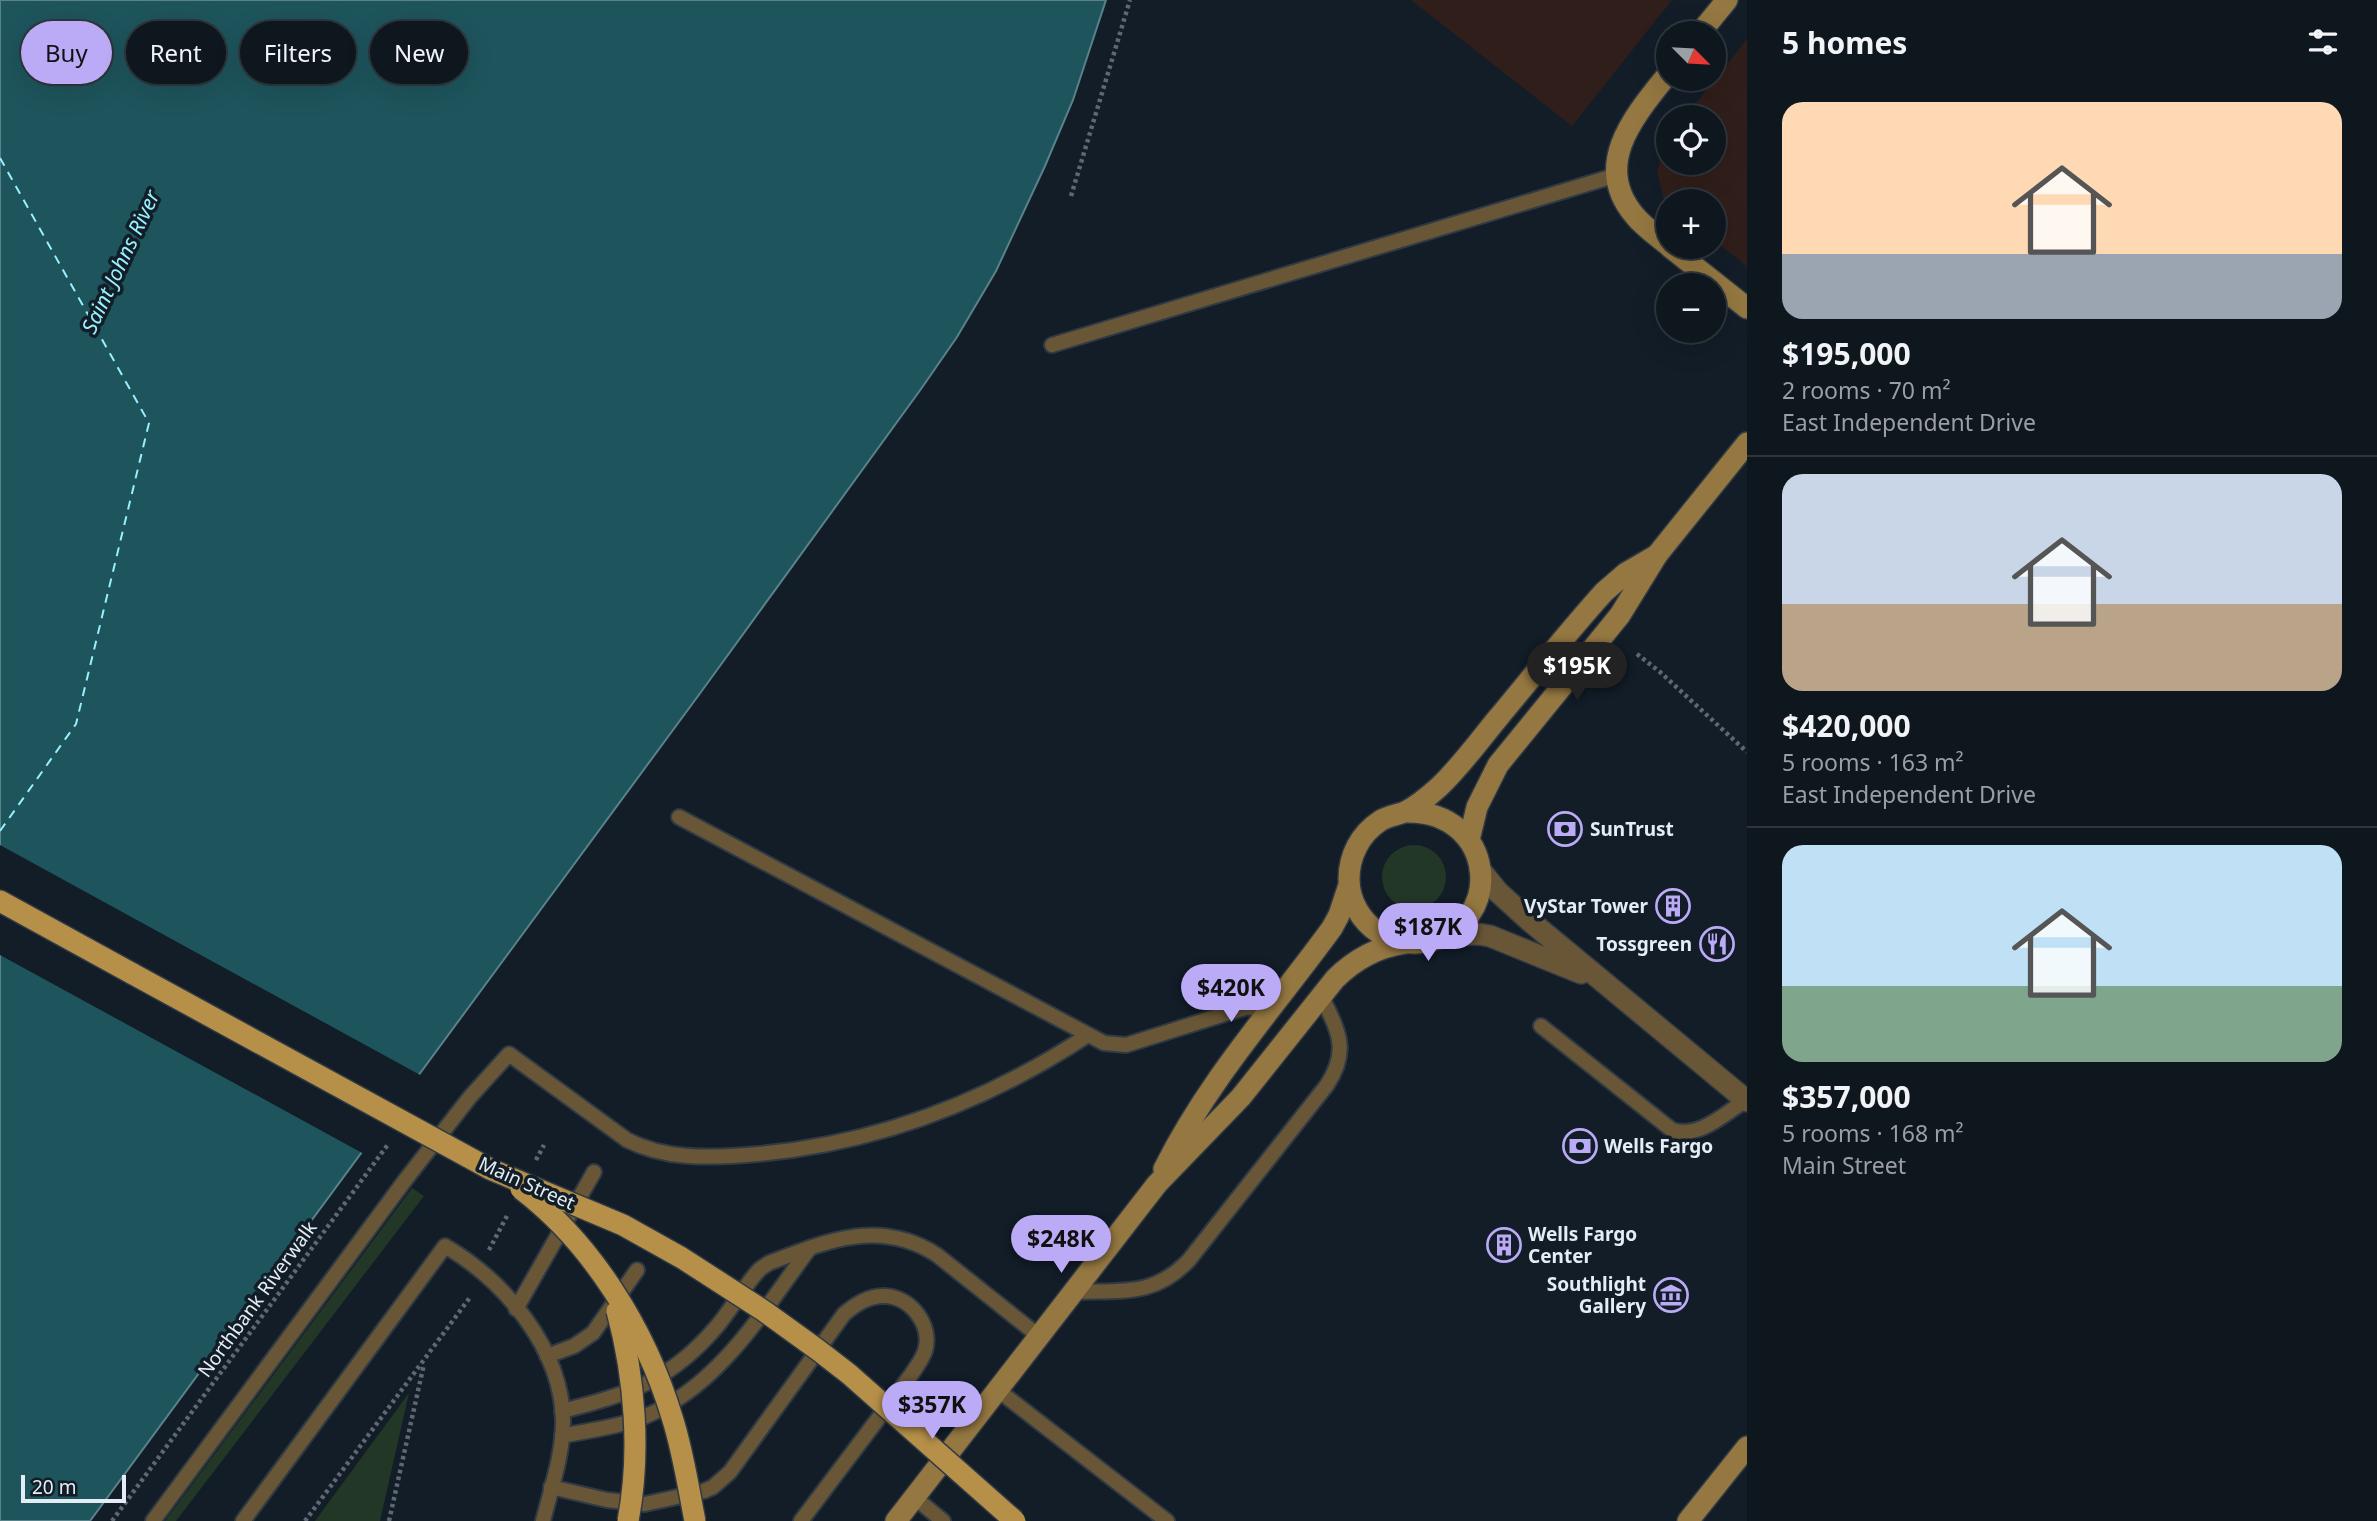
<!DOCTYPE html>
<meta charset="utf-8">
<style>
body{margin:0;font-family:"Noto Sans",sans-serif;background:#1c232b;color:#f1f3f6;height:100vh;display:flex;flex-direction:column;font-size:26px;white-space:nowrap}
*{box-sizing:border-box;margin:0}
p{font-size:23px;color:#9b9fa4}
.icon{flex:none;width:38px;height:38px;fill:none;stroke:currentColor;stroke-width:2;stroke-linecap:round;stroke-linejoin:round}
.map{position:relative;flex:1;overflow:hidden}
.panel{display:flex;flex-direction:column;background:#0e161e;width:630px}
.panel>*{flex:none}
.banner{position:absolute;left:21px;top:21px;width:665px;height:63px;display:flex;gap:14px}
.needle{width:46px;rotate:114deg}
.tools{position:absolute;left:1656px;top:21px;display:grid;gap:14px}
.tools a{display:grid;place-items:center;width:70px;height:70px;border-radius:50%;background:#0e161e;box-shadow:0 7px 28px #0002,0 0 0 2px #2e353c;font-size:35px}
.scale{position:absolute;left:21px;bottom:18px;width:105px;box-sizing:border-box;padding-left:7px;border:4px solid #e5edf4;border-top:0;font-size:19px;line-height:24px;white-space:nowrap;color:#e5edf4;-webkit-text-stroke:5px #121d28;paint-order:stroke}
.price{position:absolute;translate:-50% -60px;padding:0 16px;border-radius:24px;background:#bbaaf6;color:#111;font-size:23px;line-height:46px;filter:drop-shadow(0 2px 4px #0008)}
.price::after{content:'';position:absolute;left:50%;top:42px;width:21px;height:16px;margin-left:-10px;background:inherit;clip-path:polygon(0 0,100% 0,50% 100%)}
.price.current{background:#222;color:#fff}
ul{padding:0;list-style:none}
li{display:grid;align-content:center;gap:14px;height:371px;padding:0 35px}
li+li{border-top:2px solid #2e353c}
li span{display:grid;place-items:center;height:217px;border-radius:21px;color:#555}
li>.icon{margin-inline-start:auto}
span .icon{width:126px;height:126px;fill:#fffc;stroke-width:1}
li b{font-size:30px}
h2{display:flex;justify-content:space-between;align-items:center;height:84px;padding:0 35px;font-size:30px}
.chip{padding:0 24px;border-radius:32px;background:#0e161e;box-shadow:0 7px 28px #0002,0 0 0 2px #2e353c;font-size:24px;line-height:63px}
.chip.current{background:#bbaaf6;color:#111}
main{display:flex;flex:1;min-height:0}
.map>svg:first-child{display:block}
.commercial{fill:#301e1a}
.green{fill:#233727}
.water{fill:#1e545c;stroke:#5a828a;stroke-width:2}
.pier{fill:#121d28}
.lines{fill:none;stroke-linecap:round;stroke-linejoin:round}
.ferry{stroke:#97f0fe;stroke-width:2;stroke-dasharray:9 7;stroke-linecap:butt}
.lane-casing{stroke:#303a45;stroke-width:18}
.street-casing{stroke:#303a45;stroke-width:24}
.secondary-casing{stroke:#303a45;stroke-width:24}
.primary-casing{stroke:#303a45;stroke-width:24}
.path{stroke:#5f6872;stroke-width:4.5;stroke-dasharray:3.5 3.5;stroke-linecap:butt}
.lane{stroke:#685636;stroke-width:14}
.street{stroke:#685636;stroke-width:21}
.secondary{stroke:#947741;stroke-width:21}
.primary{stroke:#b69049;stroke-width:21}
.primary-bridge-casing{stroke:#303a45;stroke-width:24;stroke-linecap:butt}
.primary-bridge{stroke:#b69049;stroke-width:21}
.labels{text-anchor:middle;stroke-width:7;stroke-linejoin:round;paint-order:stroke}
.poi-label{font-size:19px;font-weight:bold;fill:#e5edf4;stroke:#121d28;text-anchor:start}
.street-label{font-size:19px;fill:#e5edf4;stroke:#121d28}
.water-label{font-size:21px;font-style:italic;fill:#97f0fe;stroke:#121d28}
</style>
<main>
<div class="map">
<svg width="1747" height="1521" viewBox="0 0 1747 1521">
<rect width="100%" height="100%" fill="#121d28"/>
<!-- commercial -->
<g class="commercial">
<path d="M1411,0H1672L1572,126Z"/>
<path d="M1747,39V266L1713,240V201L1668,202L1663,197L1657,171L1668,139V163H1713V117H1685Z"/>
</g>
<!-- green -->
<g class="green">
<circle cx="1414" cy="877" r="32"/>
<path d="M412,1188L424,1196L176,1521H165Z"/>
<path d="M409,1393L380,1521H315Z"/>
</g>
<!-- water -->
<path class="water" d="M0,0H1106L1073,100L1045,166L996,271L957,337L921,389L701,692L90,1521H0Z"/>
<!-- pier -->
<path class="pier" d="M0,845L422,1076L364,1154L0,955Z"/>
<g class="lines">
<!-- ferry -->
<path class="ferry" d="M0,158L149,423L76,724L0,831"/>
<!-- lane casing -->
<g class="lane-casing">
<g id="lane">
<path d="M1052,345L1617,175"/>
<path d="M679,817L1104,1043L1126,1045L1247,1007L1267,1011"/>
<path d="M1541,1026L1672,1130C1699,1139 1724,1114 1746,1100"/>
<path d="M1075,1292C1122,1290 1154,1297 1189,1260L1327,1085C1350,1050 1338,1031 1322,997"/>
<path d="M516,1309L594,1172"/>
<path d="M547,1356L574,1346L593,1333L637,1270"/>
<path d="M999,1391L1167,1521"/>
<path d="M562,1411C630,1394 672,1380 718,1325C733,1307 744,1286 760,1269L769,1263C826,1241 880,1218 937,1255L1040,1337"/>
<path d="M562,1436C590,1430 619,1427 646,1416C720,1385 763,1311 809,1249"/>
<path d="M551,1487L607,1500L645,1504L704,1491L713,1487L730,1472L844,1314C856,1304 868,1296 884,1296C910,1296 933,1325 925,1351C922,1360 916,1367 911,1375L801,1521"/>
<path d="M914,1497L943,1521"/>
<path d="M153,1521L406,1179L470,1097L509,1054L627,1140C664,1159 706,1158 746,1155C870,1146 985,1103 1088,1035"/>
<path d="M243,1521L445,1246C505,1281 562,1349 563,1421C563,1454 551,1489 543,1521"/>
</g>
</g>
<!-- street casing -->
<g class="street-casing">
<g id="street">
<path d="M1480,870L1498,892L1530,921L1747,1101"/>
<path d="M1447,935L1478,934L1490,936L1581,973"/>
</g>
</g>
<!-- secondary casing -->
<g class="secondary-casing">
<g id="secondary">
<path d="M1700,33L1727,0"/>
<path d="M1668,74C1635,115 1591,165 1635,216C1644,227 1657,236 1668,245"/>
<path d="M1670,247L1747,308"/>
<path d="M1405,812C1496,809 1508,926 1425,942C1409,945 1393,941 1379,933C1361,921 1349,901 1349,879C1349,856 1360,834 1380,821C1388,816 1397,815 1405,812C1417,806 1429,796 1439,787C1461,766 1479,741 1498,718C1533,676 1567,633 1604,592L1626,573L1657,555"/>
<path d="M1469,840L1477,807L1498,765L1620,615L1657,555L1747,443"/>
<path d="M1164,1169C1209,1079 1273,1009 1332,928L1339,915L1349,885"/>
<path d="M896,1521L1157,1184L1241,1097L1335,979C1355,959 1377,947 1405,943"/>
<path d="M1688,1521L1747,1447"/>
</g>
</g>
<!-- primary casing -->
<g class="primary-casing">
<path id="primary" d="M0,901L133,974"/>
</g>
<!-- path -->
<g class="path">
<path d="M1071,196L1130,0"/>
<path d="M1637,654L1660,672L1747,752"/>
<path d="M536,1160L544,1145"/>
<path d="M489,1250L508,1214"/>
<path d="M112,1521L389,1143"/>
<path d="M305,1521L471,1296"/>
<path d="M389,1521L424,1364"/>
</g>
<!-- lane -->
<use href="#lane" class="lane"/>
<!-- street -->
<use href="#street" class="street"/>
<!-- secondary -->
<use href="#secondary" class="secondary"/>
<!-- primary -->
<use href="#primary" class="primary"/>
<!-- primary-bridge casing -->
<g class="primary-bridge-casing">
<g id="primary-bridge">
<path d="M133,974L490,1169L623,1225L682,1258L764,1311L818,1350L849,1374L1015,1521"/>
<path d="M521,1189C593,1244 646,1331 672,1417C683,1451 688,1486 695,1521"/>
<path d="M617,1311C635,1378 641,1453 628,1521"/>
</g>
</g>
<!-- primary-bridge -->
<use href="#primary-bridge" class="primary-bridge"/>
</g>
<!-- icons -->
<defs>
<g id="bank-ring" transform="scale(1.75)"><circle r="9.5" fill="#121d28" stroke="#bbaaf6" stroke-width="1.5"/><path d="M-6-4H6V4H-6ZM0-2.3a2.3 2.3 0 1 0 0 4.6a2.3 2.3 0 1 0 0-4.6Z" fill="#bbaaf6"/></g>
<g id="building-ring" transform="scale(1.75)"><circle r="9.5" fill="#121d28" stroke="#bbaaf6" stroke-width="1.5"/><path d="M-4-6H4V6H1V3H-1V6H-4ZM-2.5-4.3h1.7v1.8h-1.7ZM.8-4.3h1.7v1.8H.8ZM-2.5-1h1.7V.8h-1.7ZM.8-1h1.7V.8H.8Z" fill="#bbaaf6"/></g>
<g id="restaurant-ring" transform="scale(1.75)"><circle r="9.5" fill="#121d28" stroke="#bbaaf6" stroke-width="1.5"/><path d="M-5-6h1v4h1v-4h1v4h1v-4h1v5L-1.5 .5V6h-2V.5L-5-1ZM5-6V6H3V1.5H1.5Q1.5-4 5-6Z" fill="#bbaaf6"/></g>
<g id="museum-ring" transform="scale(1.75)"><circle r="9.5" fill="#121d28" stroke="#bbaaf6" stroke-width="1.5"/><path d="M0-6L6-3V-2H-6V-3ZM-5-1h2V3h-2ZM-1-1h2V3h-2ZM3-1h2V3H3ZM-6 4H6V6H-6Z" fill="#bbaaf6"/></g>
</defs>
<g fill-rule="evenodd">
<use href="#bank-ring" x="1565" y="829"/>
<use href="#building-ring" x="1673" y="906"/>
<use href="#restaurant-ring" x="1717" y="944"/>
<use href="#bank-ring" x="1580" y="1146"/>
<use href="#building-ring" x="1504" y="1245"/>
<use href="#museum-ring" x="1671" y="1295"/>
</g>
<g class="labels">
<!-- poi labels -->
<g class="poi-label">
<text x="1590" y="836">SunTrust</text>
<text x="1648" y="913" text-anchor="end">VyStar Tower</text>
<text x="1692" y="951" text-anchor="end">Tossgreen</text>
<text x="1604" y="1153">Wells Fargo</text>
<text x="1528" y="1241">Wells Fargo<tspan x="1528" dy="22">Center</tspan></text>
<text x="1646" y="1291" text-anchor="end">Southlight<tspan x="1646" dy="22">Gallery</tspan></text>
</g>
<!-- street labels -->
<g class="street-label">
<text transform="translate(527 1183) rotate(24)" y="7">Main Street</text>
<text transform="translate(257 1299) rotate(-54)" y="7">Northbank Riverwalk</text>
</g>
<!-- water labels -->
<g class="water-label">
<text transform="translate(121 262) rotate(-65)" y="7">Saint Johns River</text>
</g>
</g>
</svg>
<div class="tools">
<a><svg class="needle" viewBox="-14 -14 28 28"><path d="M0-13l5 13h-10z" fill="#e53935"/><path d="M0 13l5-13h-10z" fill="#9b9fa4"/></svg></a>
<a><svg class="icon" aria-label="locate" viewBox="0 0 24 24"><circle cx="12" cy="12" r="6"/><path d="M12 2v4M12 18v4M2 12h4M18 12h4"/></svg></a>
<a>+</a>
<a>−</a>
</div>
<div class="scale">20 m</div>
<b class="price current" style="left:1577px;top:702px">$195K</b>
<b class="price" style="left:1428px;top:963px">$187K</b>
<b class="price" style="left:1231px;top:1024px">$420K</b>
<b class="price" style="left:1061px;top:1275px">$248K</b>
<b class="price" style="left:932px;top:1441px">$357K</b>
<div class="banner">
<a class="chip current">Buy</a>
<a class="chip">Rent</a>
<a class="chip">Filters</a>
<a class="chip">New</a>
</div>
</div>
<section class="panel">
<h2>5 homes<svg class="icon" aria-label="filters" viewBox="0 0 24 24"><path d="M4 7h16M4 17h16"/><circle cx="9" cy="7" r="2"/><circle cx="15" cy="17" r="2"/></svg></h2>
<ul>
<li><span style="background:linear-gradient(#ffd9b3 70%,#9aa5b1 0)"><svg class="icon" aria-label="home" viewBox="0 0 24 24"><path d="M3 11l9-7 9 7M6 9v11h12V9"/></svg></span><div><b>$195,000</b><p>2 rooms · 70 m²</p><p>East Independent Drive</p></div></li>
<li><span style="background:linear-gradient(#c9d6e8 60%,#b9a48a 0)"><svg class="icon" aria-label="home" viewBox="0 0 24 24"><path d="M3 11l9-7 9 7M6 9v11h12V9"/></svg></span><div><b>$420,000</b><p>5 rooms · 163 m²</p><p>East Independent Drive</p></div></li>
<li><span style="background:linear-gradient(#bfe0f5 65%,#7fa58c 0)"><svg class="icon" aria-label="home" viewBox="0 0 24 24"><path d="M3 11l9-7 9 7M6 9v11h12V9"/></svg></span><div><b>$357,000</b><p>5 rooms · 168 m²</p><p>Main Street</p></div></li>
</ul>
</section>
</main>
